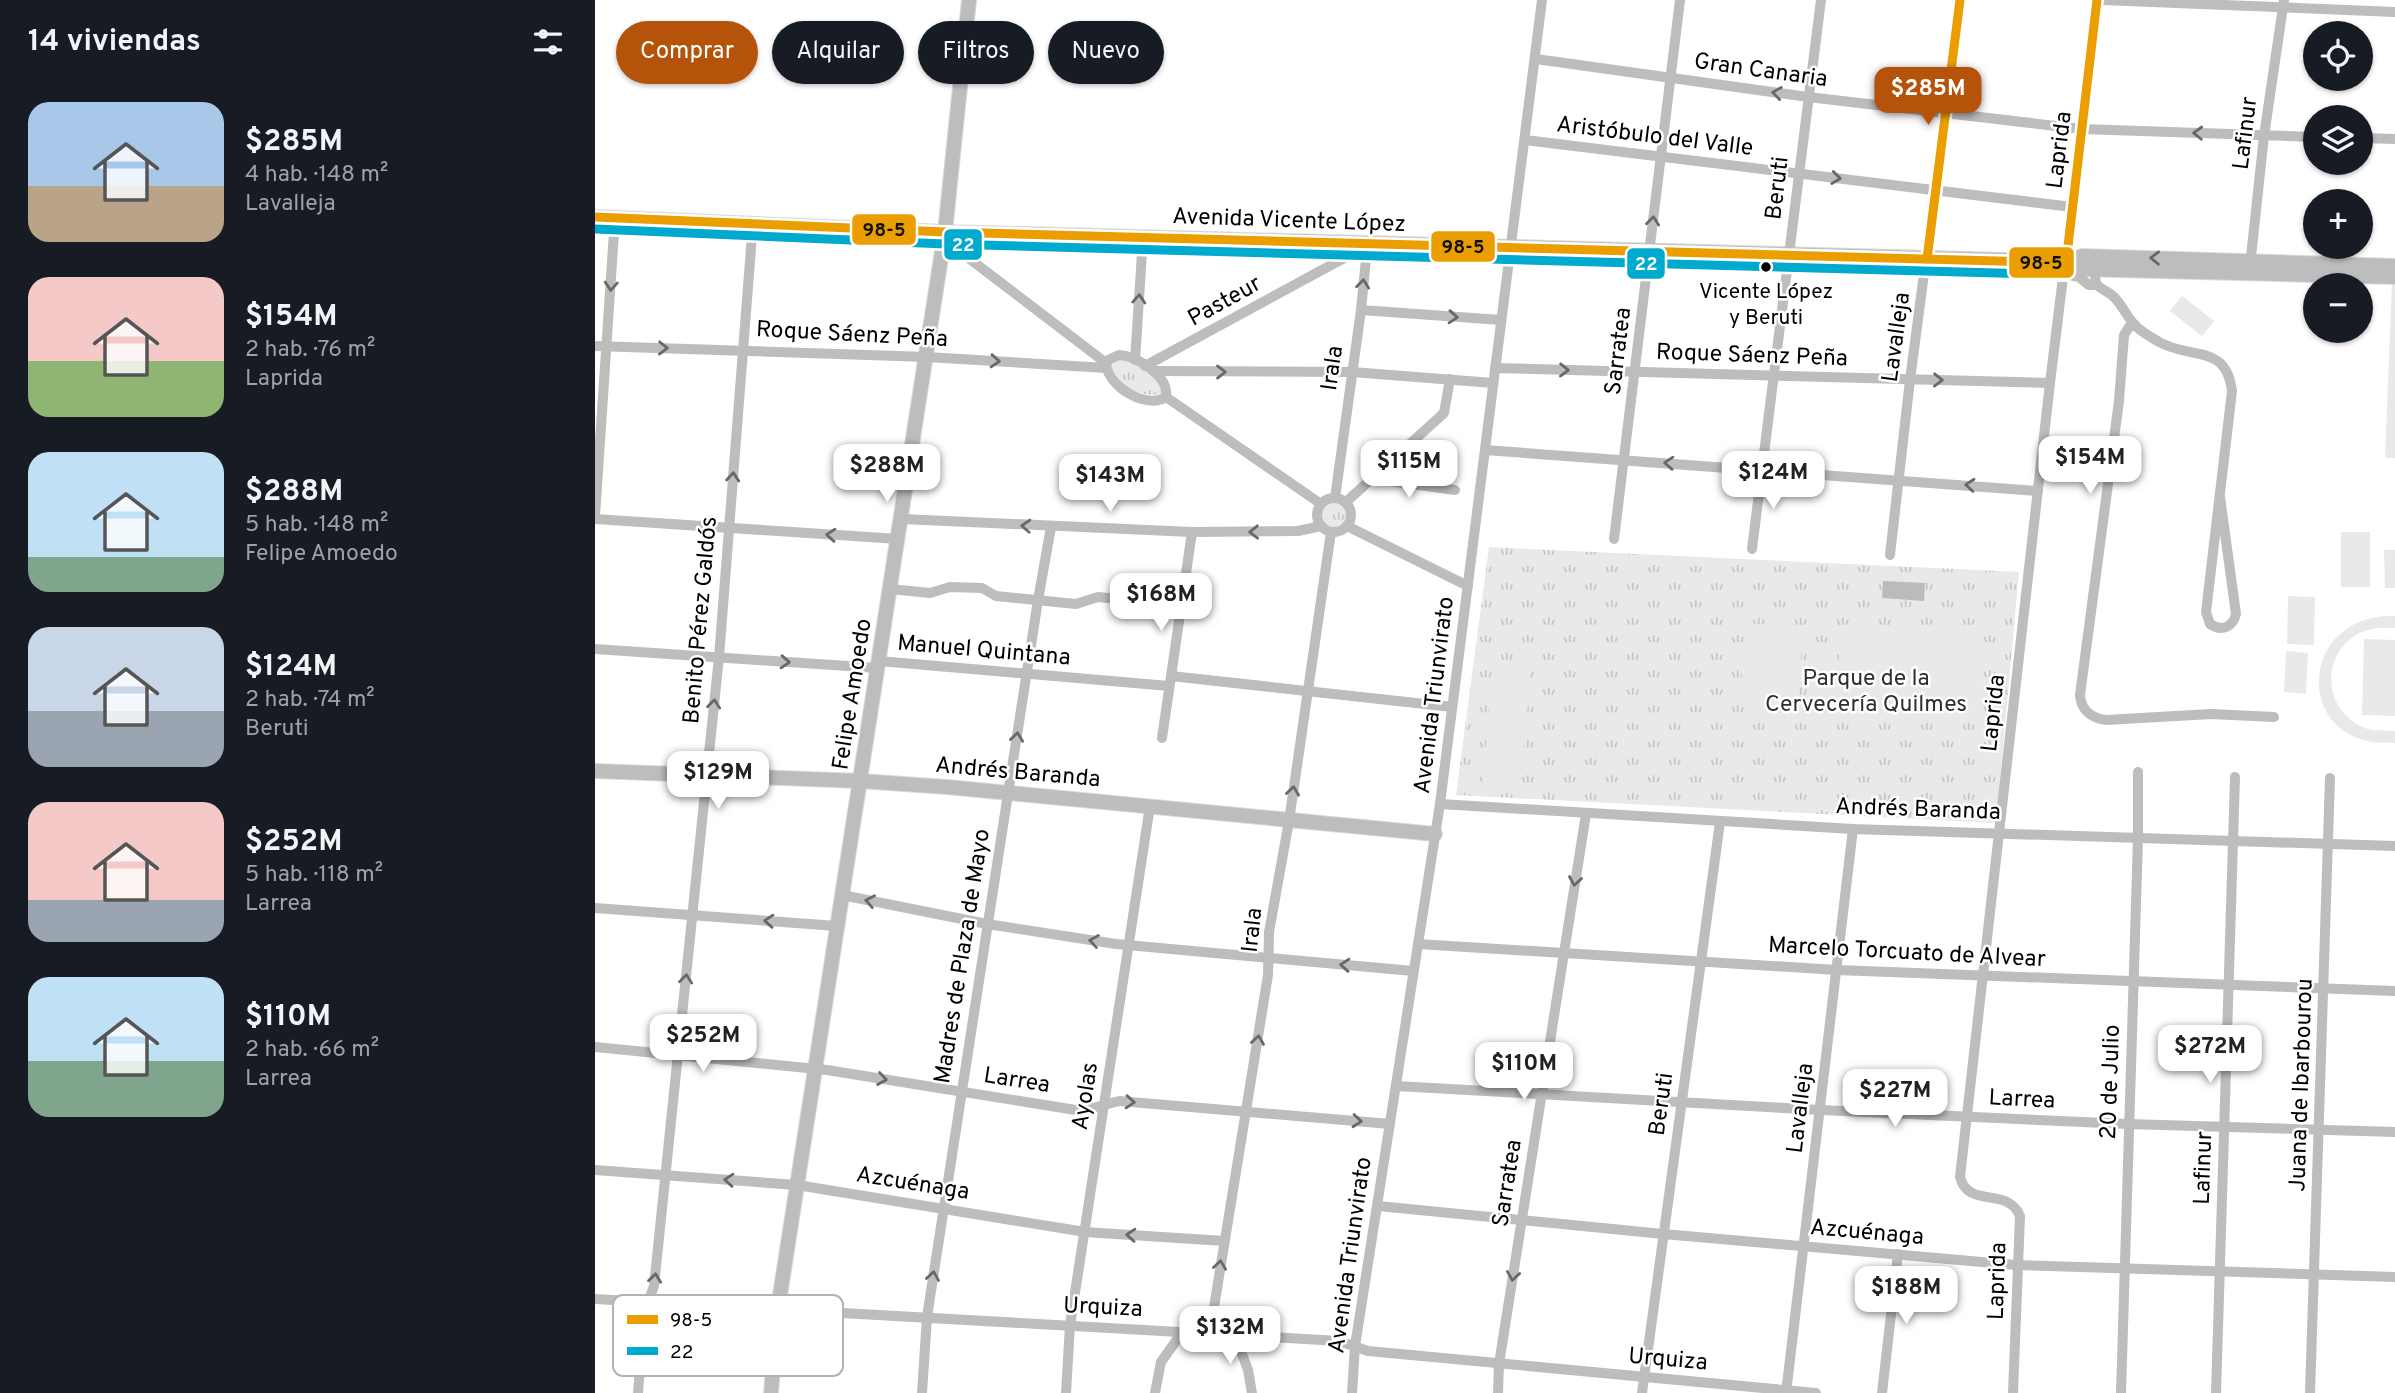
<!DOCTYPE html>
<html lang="es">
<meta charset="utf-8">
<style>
body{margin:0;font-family:Overpass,sans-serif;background:#242831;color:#f1f3f6;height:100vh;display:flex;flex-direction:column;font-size:26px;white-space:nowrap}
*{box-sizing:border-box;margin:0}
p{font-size:23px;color:#9ea1a6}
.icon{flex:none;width:38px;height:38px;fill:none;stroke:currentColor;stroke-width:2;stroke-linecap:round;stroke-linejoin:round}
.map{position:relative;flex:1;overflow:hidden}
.details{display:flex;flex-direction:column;background:#171b24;width:595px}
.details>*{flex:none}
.hud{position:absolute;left:21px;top:21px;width:665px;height:63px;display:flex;gap:14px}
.tools{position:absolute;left:1708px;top:21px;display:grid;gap:14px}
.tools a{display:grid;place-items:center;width:70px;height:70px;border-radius:50%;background:#171b24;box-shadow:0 2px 5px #0004;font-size:35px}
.price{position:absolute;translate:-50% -60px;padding:0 16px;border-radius:14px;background:#fff;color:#222;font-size:23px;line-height:46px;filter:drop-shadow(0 2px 4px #0008)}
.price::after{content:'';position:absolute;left:50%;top:42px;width:21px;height:16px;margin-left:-10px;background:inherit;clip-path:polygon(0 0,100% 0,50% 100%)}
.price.selected{background:#b45309;color:#fff}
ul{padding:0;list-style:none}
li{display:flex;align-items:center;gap:21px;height:175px;padding:0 28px}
li span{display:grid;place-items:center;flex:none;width:196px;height:140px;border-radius:21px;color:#555}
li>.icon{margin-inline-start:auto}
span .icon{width:84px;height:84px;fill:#fffc;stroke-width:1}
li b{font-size:30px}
h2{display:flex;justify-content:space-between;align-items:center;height:84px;padding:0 28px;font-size:30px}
.tag{padding:0 24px;border-radius:32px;background:#171b24;box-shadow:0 2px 5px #0004;font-size:24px;line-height:63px}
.tag.selected{background:#b45309;color:#fff}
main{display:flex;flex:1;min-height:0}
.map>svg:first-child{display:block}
.park{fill:url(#park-tufts)}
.garden{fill:#e9e9e9}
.water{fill:#bbb}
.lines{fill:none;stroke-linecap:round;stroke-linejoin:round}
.major-casing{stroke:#dbdbdb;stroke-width:16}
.minor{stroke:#bdbdbd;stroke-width:10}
.major{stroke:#bdbdbd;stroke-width:14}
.bus-1-casing{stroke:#fff;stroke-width:14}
.bus-2-casing{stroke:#fff;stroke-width:14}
.bus-1{stroke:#eb9e00;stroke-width:9}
.bus-2{stroke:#00a9ce;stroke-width:9}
.oneway{stroke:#686868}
.bus-dot{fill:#000;stroke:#fff;stroke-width:2.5}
.labels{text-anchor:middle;stroke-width:5;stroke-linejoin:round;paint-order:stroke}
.bus-label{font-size:21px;fill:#000;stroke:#fff}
.street-label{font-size:23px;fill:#000;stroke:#fff}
.park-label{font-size:23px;fill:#2e2e2e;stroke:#fff}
.key{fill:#fff;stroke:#b2b2b2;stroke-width:2}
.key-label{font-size:19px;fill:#000}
.line-badge{stroke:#fff;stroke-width:2.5}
.badge-label{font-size:19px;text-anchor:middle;font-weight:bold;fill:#fff}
.pale-badge-label{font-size:19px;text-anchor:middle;font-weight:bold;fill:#111}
</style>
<main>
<section class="details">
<h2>14 viviendas<svg class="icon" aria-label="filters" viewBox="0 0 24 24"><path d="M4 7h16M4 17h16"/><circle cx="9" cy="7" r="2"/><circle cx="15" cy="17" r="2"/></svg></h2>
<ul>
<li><span style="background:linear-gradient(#a9c7e8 60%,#b9a48a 0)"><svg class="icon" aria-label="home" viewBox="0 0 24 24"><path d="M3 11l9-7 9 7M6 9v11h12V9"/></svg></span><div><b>$285M</b><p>4 hab. · 148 m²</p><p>Lavalleja</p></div></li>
<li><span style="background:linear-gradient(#f6c9c9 60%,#8fb573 0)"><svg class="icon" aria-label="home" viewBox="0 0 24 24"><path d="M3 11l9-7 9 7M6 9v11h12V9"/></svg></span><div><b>$154M</b><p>2 hab. · 76 m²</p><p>Laprida</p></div></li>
<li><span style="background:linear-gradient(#bfe0f5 75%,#7fa58c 0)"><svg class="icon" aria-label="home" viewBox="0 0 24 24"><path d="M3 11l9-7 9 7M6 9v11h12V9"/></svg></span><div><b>$288M</b><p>5 hab. · 148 m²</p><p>Felipe Amoedo</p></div></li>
<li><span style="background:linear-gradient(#c9d6e8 60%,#9aa5b1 0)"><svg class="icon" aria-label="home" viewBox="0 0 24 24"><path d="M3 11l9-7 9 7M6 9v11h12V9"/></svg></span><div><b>$124M</b><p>2 hab. · 74 m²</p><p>Beruti</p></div></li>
<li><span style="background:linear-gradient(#f6c9c9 70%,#9aa5b1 0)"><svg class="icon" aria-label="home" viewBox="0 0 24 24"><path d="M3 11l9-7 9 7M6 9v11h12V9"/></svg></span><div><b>$252M</b><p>5 hab. · 118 m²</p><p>Larrea</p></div></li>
<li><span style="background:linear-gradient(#bfe0f5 60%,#7fa58c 0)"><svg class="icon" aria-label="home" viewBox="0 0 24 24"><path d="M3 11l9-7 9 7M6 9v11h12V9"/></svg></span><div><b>$110M</b><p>2 hab. · 66 m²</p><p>Larrea</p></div></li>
</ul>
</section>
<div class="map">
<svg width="1800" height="1393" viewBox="0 0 1800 1393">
<defs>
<pattern id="park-tufts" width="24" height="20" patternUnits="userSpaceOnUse" patternTransform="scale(1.75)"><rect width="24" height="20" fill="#e9e9e9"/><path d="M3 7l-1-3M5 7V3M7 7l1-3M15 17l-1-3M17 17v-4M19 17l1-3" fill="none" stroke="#c6c6c6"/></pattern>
</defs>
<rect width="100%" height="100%" fill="#fff"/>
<!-- park -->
<g class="park">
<path d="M523,359C549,364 559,372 568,395C539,395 530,391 515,365Z"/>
<circle cx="739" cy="515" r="14"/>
<path d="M894,547L1424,572L1401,823L861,795Z"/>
</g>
<!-- garden -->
<g class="garden">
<path d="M1797,283H1800V458H1790Z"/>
<path d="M1587,296L1619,321L1607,336L1575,311Z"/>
<rect x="1746" y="532" width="29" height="55"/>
<path d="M1789,550H1800V588H1790Z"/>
<path d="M1693,596L1720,597L1719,645L1692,644Z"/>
<path d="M1800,616V628C1785,627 1770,628 1758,637C1723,662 1732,716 1773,729C1781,731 1791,730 1800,731V743C1793,742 1785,743 1778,742C1698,730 1708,613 1800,616Z"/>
<path d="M1150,623L1208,627L1202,710L1145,706Z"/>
<path d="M1246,629L1387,637L1382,716L1241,707Z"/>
<path d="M1769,639L1800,640V716L1767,715Z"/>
<path d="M1691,651L1713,653L1711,694L1689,692Z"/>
<path d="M900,660L937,664L925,785L887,782Z"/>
</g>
<!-- water -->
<path class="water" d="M1288,581L1330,583L1329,601L1287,598Z"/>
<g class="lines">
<!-- major casing -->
<g class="major-casing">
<g id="major">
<path d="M0,217L350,232L1448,261L1471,263L1484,269L1800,277"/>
<path d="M1471,263L1487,256L1800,266"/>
<path d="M0,771L265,781L352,787L840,834"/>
<path d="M176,1393L183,1308L350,232L374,0"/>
</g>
</g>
<!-- minor -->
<g class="minor">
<path d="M1507,0L1800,12"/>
<path d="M941,59L1213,97L1487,129L1720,137"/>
<path d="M1766,138L1800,139"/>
<path d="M930,140L1477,207"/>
<path d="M350,232L363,250L511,363"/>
<path d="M1655,266L1669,136L1689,0"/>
<path d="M1501,269C1497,290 1507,286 1519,297C1527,305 1531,315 1538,323C1544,331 1556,337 1564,342C1596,360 1631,343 1637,391L1611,612L1615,624C1627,632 1638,627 1641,614L1625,497"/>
<path d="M1470,274L1484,277L1494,285H1501"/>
<path d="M766,310L906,320"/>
<path d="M1540,325L1534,327L1529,335L1524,401L1485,695C1486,710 1496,718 1511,720L1616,714L1679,717"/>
<path d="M0,346L332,357L511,368"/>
<path d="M524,355C543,356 574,376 571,397C551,410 512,386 511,363L515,359Z"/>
<path d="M540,360L548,238"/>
<path d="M550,366L749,258L756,251L757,244"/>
<path d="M900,368L1455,383"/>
<path d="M558,371L757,372L898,383"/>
<path d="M571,397L726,504"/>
<path d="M890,450L1443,491"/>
<path d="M780,476L788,480L860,490"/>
<circle cx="739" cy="515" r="17"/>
<path d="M740,498L766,310L771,259L768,244"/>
<path d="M751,502L849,413L855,379"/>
<path d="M0,516L20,217"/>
<path d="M0,519L304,539"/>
<path d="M307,519L597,532L703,531L726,526"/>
<path d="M752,526L873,586"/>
<path d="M1019,539L1085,0"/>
<path d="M1157,549L1226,0"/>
<path d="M1295,555L1315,380L1365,0"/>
<path d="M295,589L335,593L355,587L387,588L401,596L481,604L503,597L534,600L550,608L585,611"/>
<path d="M0,649L282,668"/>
<path d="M284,661L574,686"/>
<path d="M576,676L857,707"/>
<path d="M567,738L597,532"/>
<path d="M845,804L1258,829L1800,846"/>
<path d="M247,895L392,924L521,944L818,971"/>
<path d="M0,908L242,926"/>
<path d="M823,944L1242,970L1800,991"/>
<path d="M0,1047L232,1070L487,1111L524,1101L795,1124"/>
<path d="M801,1086L1225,1110L1533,1124L1800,1132"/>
<path d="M0,1170L202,1185L490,1232L629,1241"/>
<path d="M783,1206L1068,1234L1421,1265L1800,1277"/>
<path d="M0,1299L744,1341L773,1351L1221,1393"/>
<path d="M615,1332L673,975L674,932L694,821L736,532"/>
<path d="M640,1335L653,1370L657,1393"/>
<path d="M43,1393L49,1314L59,1286L124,657L158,223"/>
<path d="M327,1393L332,1317L443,600L456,527"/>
<path d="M471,1393L475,1325L555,806"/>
<path d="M560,1393L566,1362L588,1331"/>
<path d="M757,1393L760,1346L845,804L947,0"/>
<path d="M903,1393L904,1364L991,814"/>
<path d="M1047,1393L1125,822"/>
<path d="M1191,1393L1258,829"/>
<path d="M1287,1393L1303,1254"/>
<path d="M1418,1393L1425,1216C1413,1186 1373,1209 1365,1177L1455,383L1502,0"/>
<path d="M1526,1393L1543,838V772"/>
<path d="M1621,1393L1640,777"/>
<path d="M1715,1393L1735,778"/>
</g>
<!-- major -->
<use href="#major" class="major"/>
<!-- bus-1 casing -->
<g class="bus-1-casing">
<g id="bus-1">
<path d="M0,217L350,232L1471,263L1502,0"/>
<path d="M1332,259L1365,0"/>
</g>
</g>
<!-- bus-2 casing -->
<g class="bus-2-casing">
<path id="bus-2" d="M0,229L350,244L1471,275"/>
</g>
<!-- bus-1 -->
<use href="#bus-1" class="bus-1"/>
<!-- bus-2 -->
<use href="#bus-2" class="bus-2"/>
</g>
<!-- one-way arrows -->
<defs><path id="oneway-chevron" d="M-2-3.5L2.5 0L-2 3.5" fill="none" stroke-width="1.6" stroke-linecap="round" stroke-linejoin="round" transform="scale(1.75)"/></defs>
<g class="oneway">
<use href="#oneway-chevron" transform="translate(1182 93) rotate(-172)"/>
<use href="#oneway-chevron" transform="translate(1603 133) rotate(-178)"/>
<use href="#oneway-chevron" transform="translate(1241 178) rotate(7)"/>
<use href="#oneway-chevron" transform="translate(1058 221) rotate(-84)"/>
<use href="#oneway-chevron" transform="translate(1560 258) rotate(-179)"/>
<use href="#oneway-chevron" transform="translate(768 284) rotate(-84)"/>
<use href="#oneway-chevron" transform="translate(16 286) rotate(94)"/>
<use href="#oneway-chevron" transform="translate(544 299) rotate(-86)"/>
<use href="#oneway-chevron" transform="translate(858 317) rotate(4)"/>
<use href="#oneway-chevron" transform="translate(68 348) rotate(1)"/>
<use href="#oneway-chevron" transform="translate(400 361) rotate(4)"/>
<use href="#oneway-chevron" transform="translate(969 370) rotate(1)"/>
<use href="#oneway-chevron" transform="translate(626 372)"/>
<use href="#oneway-chevron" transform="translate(1343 380) rotate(1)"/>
<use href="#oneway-chevron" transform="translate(1074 463) rotate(-176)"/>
<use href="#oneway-chevron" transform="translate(138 477) rotate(-85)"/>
<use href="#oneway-chevron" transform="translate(1375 485) rotate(-175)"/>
<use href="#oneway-chevron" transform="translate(431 526) rotate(-177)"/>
<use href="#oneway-chevron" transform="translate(659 532) rotate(179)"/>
<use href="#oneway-chevron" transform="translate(236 535) rotate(-176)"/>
<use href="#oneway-chevron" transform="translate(190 662) rotate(4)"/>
<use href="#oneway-chevron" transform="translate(119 704) rotate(-84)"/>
<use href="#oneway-chevron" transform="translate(422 737) rotate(-82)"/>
<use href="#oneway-chevron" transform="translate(698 791) rotate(-82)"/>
<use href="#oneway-chevron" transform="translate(980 881) rotate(99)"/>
<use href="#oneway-chevron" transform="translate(275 901) rotate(-169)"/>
<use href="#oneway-chevron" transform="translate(174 921) rotate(-176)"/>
<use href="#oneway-chevron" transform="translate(499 941) rotate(-171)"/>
<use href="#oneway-chevron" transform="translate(750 965) rotate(-176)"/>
<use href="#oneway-chevron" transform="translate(91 979) rotate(-84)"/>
<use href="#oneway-chevron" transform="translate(663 1040) rotate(-81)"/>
<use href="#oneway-chevron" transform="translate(287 1079) rotate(9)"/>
<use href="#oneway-chevron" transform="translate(535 1102) rotate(4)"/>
<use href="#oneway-chevron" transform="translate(762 1121) rotate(5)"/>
<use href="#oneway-chevron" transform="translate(134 1180) rotate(-176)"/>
<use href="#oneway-chevron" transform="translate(536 1235) rotate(-176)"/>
<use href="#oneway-chevron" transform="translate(625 1265) rotate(-82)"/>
<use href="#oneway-chevron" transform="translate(338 1276) rotate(-81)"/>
<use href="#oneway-chevron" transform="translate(918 1276) rotate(99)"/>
<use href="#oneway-chevron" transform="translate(60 1278) rotate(-83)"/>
</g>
<!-- markers -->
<circle class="bus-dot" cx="1171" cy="267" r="6"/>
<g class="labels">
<!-- bus labels -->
<g class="bus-label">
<text x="1171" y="298">Vicente López<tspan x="1171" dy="26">y Beruti</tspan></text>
</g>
<!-- street labels -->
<g class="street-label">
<text transform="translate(1166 69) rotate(8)" y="8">Gran Canaria</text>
<text transform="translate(1649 133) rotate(-83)" y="8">Lafinur</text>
<text transform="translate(1060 135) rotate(7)" y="8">Aristóbulo del Valle</text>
<text transform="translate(1463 150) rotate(-83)" y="8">Laprida</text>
<text transform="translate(1181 188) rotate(-83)" y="8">Beruti</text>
<text transform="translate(694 219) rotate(2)" y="8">Avenida Vicente López</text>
<text transform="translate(629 300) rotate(-29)" y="8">Pasteur</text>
<text transform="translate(257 333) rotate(3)" y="8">Roque Sáenz Peña</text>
<text transform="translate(1300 337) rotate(-82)" y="8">Lavalleja</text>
<text transform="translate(1022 351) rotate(-83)" y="8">Sarratea</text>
<text transform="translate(1157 354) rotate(2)" y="8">Roque Sáenz Peña</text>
<text transform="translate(736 368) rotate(-82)" y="8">Irala</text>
<text transform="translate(104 620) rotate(-85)" y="8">Benito Pérez Galdós</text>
<text transform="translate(389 649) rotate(5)" y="8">Manuel Quintana</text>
<text transform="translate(256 694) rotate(-81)" y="8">Felipe Amoedo</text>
<text transform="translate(838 695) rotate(-83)" y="8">Avenida Triunvirato</text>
<text transform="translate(1397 713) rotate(-84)" y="8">Laprida</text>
<text transform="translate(423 771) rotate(5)" y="8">Andrés Baranda</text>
<text transform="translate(1323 808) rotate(2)" y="8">Andrés Baranda</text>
<text transform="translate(656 930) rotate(-84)" y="8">Irala</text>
<text transform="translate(1312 951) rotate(3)" y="8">Marcelo Torcuato de Alvear</text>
<text transform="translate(366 956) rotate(-81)" y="8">Madres de Plaza de Mayo</text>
<text transform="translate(422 1079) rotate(9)" y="8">Larrea</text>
<text transform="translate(1514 1082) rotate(-88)" y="8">20 de Julio</text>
<text transform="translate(1705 1085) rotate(-88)" y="8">Juana de Ibarbourou</text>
<text transform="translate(489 1096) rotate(-81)" y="8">Ayolas</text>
<text transform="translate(1427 1098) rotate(3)" y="8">Larrea</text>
<text transform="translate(1065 1104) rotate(-82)" y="8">Beruti</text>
<text transform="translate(1204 1108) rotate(-83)" y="8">Lavalleja</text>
<text transform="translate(1607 1168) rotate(-88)" y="8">Lafinur</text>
<text transform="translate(318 1182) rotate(9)" y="8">Azcuénaga</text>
<text transform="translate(911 1183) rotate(-81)" y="8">Sarratea</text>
<text transform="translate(1272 1231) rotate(5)" y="8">Azcuénaga</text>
<text transform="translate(754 1255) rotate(-82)" y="8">Avenida Triunvirato</text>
<text transform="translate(1401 1281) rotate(-88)" y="8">Laprida</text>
<text transform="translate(508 1306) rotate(3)" y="8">Urquiza</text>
<text transform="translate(1073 1358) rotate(5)" y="8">Urquiza</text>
</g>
<!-- park labels -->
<g class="park-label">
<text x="1271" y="685">Parque de la<tspan x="1271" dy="26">Cervecería Quilmes</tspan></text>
</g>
</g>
<!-- legend -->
<rect x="18" y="1295" width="230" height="81" rx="10" class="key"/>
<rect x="32" y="1315" width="31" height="9" fill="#eb9e00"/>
<rect x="32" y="1347" width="31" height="8" fill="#00a9ce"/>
<g class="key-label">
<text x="75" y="1326">98-5</text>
<text x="75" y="1358">22</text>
</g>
<g class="line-badge">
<rect x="256" y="213" width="66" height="33" rx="7" fill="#eb9e00"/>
<rect x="348" y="228" width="40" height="33" rx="7" fill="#00a9ce"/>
<rect x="835" y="230" width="66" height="33" rx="7" fill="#eb9e00"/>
<rect x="1413" y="246" width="67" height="33" rx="7" fill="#eb9e00"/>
<rect x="1031" y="247" width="40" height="33" rx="7" fill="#00a9ce"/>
</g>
<g class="badge-label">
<text x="368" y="251">22</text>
<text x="1051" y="270">22</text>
</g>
<g class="pale-badge-label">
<text x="289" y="236">98-5</text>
<text x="868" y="253">98-5</text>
<text x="1446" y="269">98-5</text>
</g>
</svg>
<div class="tools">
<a><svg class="icon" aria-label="locate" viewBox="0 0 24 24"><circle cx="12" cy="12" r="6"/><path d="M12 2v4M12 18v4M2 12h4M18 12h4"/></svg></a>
<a><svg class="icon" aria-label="layers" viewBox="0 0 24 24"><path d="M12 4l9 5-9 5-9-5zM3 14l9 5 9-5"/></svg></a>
<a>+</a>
<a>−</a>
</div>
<b class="price selected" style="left:1333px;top:127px">$285M</b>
<b class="price" style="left:1495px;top:496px">$154M</b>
<b class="price" style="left:814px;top:500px">$115M</b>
<b class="price" style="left:292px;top:504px">$288M</b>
<b class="price" style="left:1178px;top:511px">$124M</b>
<b class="price" style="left:515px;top:514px">$143M</b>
<b class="price" style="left:566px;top:633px">$168M</b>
<b class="price" style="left:123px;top:811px">$129M</b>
<b class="price" style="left:108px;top:1074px">$252M</b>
<b class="price" style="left:1615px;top:1085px">$272M</b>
<b class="price" style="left:929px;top:1102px">$110M</b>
<b class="price" style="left:1300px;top:1129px">$227M</b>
<b class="price" style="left:1311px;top:1326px">$188M</b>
<b class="price" style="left:635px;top:1366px">$132M</b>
<div class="hud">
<a class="tag selected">Comprar</a>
<a class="tag">Alquilar</a>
<a class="tag">Filtros</a>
<a class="tag">Nuevo</a>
</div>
</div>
</main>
